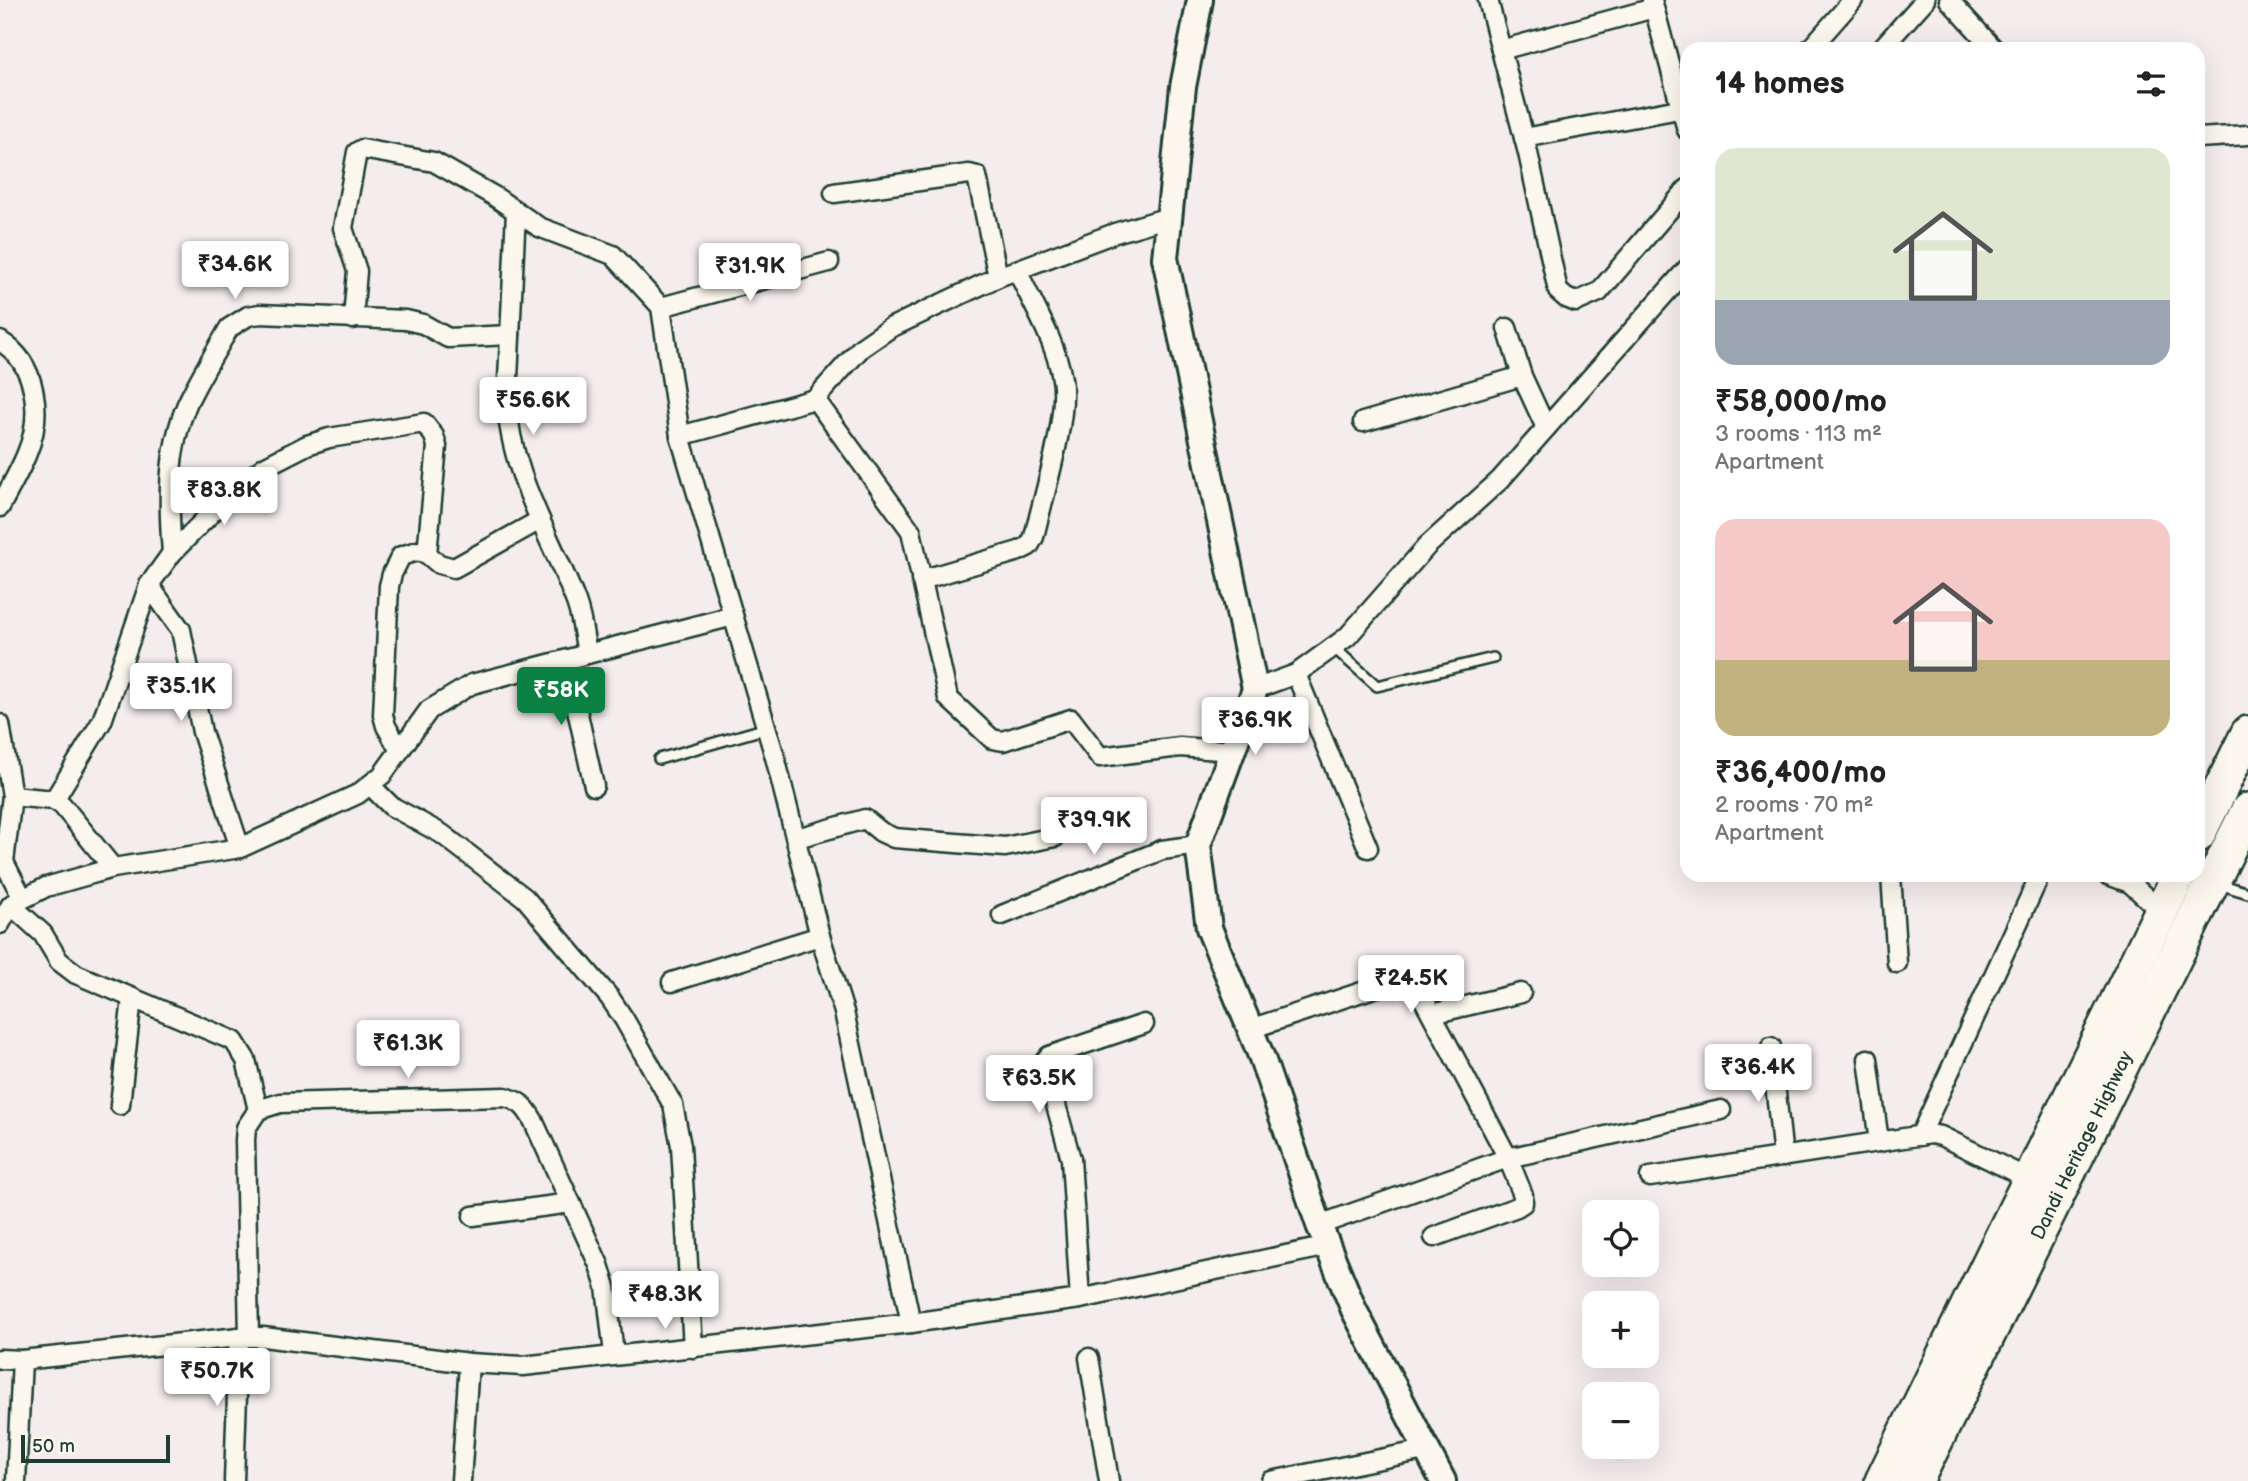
<!DOCTYPE html>
<meta charset="utf-8">
<style>
body{margin:0;font-family:"Balsamiq Sans",sans-serif;background:#f6f6f6;color:#222;height:100vh;display:flex;flex-direction:column;font-size:26px;white-space:nowrap}
*{box-sizing:border-box;margin:0}
p{font-size:23px;color:#767676}
.icon{flex:none;width:38px;height:38px;fill:none;stroke:currentColor;stroke-width:2;stroke-linecap:round;stroke-linejoin:round}
.map{position:relative;flex:1;overflow:hidden}
.drawer{position:absolute;left:1680px;top:42px;width:525px;height:840px;display:flex;flex-direction:column;background:#fff;border-radius:21px;box-shadow:0 7px 28px #0002}
.drawer>*{flex:none}
.fabs{position:absolute;left:1582px;top:1200px;display:grid;gap:14px}
.fabs a{display:grid;place-items:center;width:77px;height:77px;border-radius:14px;background:#fff;box-shadow:0 7px 28px #0002;font-size:35px}
.scale{position:absolute;left:21px;bottom:18px;width:149px;box-sizing:border-box;padding-left:7px;border:4px solid #1f3d34;border-top:0;font-size:19px;line-height:24px;white-space:nowrap;color:#1f3d34;-webkit-text-stroke:5px #fbf7ec;paint-order:stroke}
.price{position:absolute;translate:-50% -60px;padding:0 16px;border-radius:7px;background:#fff;color:#222;font-size:23px;line-height:46px;filter:drop-shadow(0 2px 4px #0008)}
.price::after{content:'';position:absolute;left:50%;top:42px;width:21px;height:16px;margin-left:-10px;background:inherit;clip-path:polygon(0 0,100% 0,50% 100%)}
.price.on{background:#0b8043;color:#fff}
ul{padding:0;list-style:none}
li{display:grid;align-content:center;gap:14px;height:371px;padding:0 35px}
li span{display:grid;place-items:center;height:217px;border-radius:21px;color:#555}
li>.icon{margin-inline-start:auto}
span .icon{width:126px;height:126px;fill:#fffc;stroke-width:1}
li b{font-size:30px}
h2{display:flex;justify-content:space-between;align-items:center;height:84px;padding:0 35px;font-size:30px}
.map>svg:first-child{display:block}
.lines{fill:none;stroke-linecap:round;stroke-linejoin:round}
.lane-casing{stroke:#1f3d34;stroke-width:14}
.street-casing{stroke:#1f3d34;stroke-width:23}
.secondary-casing{stroke:#1f3d34;stroke-width:30}
.highway-casing{stroke:#1f3d34;stroke-width:38}
.lane{stroke:#fbf7ec;stroke-width:9}
.street{stroke:#fbf7ec;stroke-width:18}
.secondary{stroke:#fbf7ec;stroke-width:24}
.highway{stroke:#fbf7ec;stroke-width:33}
.labels{text-anchor:middle;stroke-width:5;stroke-linejoin:round;paint-order:stroke}
.street-label{font-size:19px;fill:#1f3d34;stroke:#fbf7ec}
</style>
<div class="map">
<svg width="2248" height="1481" viewBox="0 0 2248 1481">
<rect width="100%" height="100%" fill="#f5eced"/>
<filter id="ink" filterUnits="userSpaceOnUse"><feTurbulence type="fractalNoise" baseFrequency=".0143" numOctaves="2"/><feDisplacementMap in="SourceGraphic" scale="14" xChannelSelector="R" yChannelSelector="G"/><feConvolveMatrix kernelMatrix="1 2 1 2 8 2 1 2 1" color-interpolation-filters="sRGB"/></filter>
<g filter="url(#ink)">
<g class="lines">
<!-- lane casing -->
<g class="lane-casing">
<g id="lane">
<path d="M1333,647L1377,686L1493,658"/>
<path d="M659,759L767,728"/>
<path d="M2219,884L2248,893"/>
</g>
</g>
<!-- street casing -->
<g class="street-casing">
<g id="street">
<path d="M1488,0L1528,153L1558,291L1566,298L1576,302L1599,292L1687,189"/>
<path d="M1652,0L1687,130"/>
<path d="M1949,0L1994,49"/>
<path d="M1810,49L1853,0"/>
<path d="M1881,49L1925,0"/>
<path d="M1501,50L1654,8"/>
<path d="M1524,138L1679,109"/>
<path d="M2198,138L2248,135"/>
<path d="M834,193L969,174L977,176L998,277"/>
<path d="M516,211L507,400C509,472 551,536 576,602C582,618 584,637 587,654"/>
<path d="M661,307L829,262"/>
<path d="M353,319L357,271L343,228L357,152L362,149L434,162L494,196L539,227L613,255L661,307L680,436L775,757L820,936L844,1012L911,1323"/>
<path d="M1507,328L1522,376L1546,428"/>
<path d="M0,341C37,363 43,415 27,453C20,471 9,489 0,507"/>
<path d="M815,399L911,531L948,698L992,739L1003,741L1071,719L1100,757L1180,747L1233,751"/>
<path d="M1363,422L1522,376"/>
<path d="M680,436L815,399L861,348L890,328L998,277L1115,233L1169,217"/>
<path d="M172,553C168,503 167,451 187,404C199,378 215,353 229,328L248,316L260,314L406,320L423,324L448,338L510,335"/>
<path d="M921,580L1019,551L1029,546L1034,537C1043,497 1069,416 1062,379C1056,342 1033,305 1017,270"/>
<path d="M149,585L181,630L202,732L240,848"/>
<path d="M566,660L594,786"/>
<path d="M1296,674L1368,848"/>
<path d="M1255,689L1296,674L1347,637L1427,546L1500,480L1687,269"/>
<path d="M0,724L12,796L4,862L22,897"/>
<path d="M399,749L386,726L383,715L389,586L392,574L401,556L417,551L427,554L439,564L454,568L540,520"/>
<path d="M371,786L391,806L442,834L525,898L610,998L624,1019L673,1105L681,1146L693,1348"/>
<path d="M12,796L54,800L62,805L113,868"/>
<path d="M54,800L102,721L149,585L172,553L233,491L264,467L307,445L329,438L424,423L434,436L437,446L427,554"/>
<path d="M797,838L865,819L881,832L894,838L1005,847L1055,837"/>
<path d="M1891,875L1897,963"/>
<path d="M2108,875L2130,883L2161,911"/>
<path d="M11,905L43,934L59,961L76,974L234,1041L246,1060L258,1110"/>
<path d="M1002,915L1162,850L1198,845"/>
<path d="M0,924L11,905L46,887L113,868L240,848L358,794L382,775L429,710L472,684L733,616"/>
<path d="M672,982L820,936"/>
<path d="M1432,1014L1521,993"/>
<path d="M1250,1029L1401,979L1409,978L1415,983L1508,1158L1523,1195V1203L1517,1207L1434,1237"/>
<path d="M1771,1047L1783,1157"/>
<path d="M1868,1059L1879,1142"/>
<path d="M120,1105L132,998"/>
<path d="M1920,1136L2040,875"/>
<path d="M1650,1177L1930,1134L1941,1136L2029,1179"/>
<path d="M473,1216L571,1203"/>
<path d="M1319,1225L1508,1158L1721,1110"/>
<path d="M1080,1299L1071,1159L1044,1062L1049,1056L1144,1024"/>
<path d="M249,1337L245,1140L246,1128L258,1110L280,1103L505,1097C520,1101 525,1106 533,1120L599,1265L606,1287L614,1354"/>
<path d="M1089,1358L1109,1481"/>
<path d="M0,1359L22,1360L239,1337H263L469,1363L523,1366L911,1323L1080,1299L1328,1246"/>
<path d="M16,1481L22,1360"/>
<path d="M234,1481L239,1337"/>
<path d="M461,1481L469,1363"/>
<path d="M1271,1481L1425,1450"/>
</g>
</g>
<!-- secondary casing -->
<g class="secondary-casing">
<path id="secondary" d="M1200,0L1183,87L1165,258L1255,689L1198,845L1209,928L1262,1058L1319,1225L1354,1310L1443,1481"/>
</g>
<!-- highway casing -->
<g class="highway-casing">
<g id="highway">
<path d="M2198,835L2248,733"/>
<path d="M1882,1481L2179,875"/>
<path d="M1916,1481L2248,810"/>
</g>
</g>
<!-- lane -->
<use href="#lane" class="lane"/>
<!-- street -->
<use href="#street" class="street"/>
<!-- secondary -->
<use href="#secondary" class="secondary"/>
<!-- highway -->
<use href="#highway" class="highway"/>
</g>
</g>
<g class="labels">
<!-- street labels -->
<g class="street-label">
<text transform="translate(2081 1145) rotate(-64)" y="7">Dandi Heritage Highway</text>
</g>
</g>
</svg>
<div class="fabs">
<a><svg class="icon" aria-label="locate" viewBox="0 0 24 24"><circle cx="12" cy="12" r="6"/><path d="M12 2v4M12 18v4M2 12h4M18 12h4"/></svg></a>
<a>+</a>
<a>−</a>
</div>
<div class="scale">50 m</div>
<b class="price" style="left:235px;top:301px">₹34.6K</b>
<b class="price" style="left:750px;top:303px">₹31.9K</b>
<b class="price" style="left:533px;top:437px">₹56.6K</b>
<b class="price" style="left:224px;top:527px">₹83.8K</b>
<b class="price" style="left:181px;top:723px">₹35.1K</b>
<b class="price on" style="left:561px;top:727px">₹58K</b>
<b class="price" style="left:1255px;top:757px">₹36.9K</b>
<b class="price" style="left:1094px;top:857px">₹39.9K</b>
<b class="price" style="left:1411px;top:1015px">₹24.5K</b>
<b class="price" style="left:408px;top:1080px">₹61.3K</b>
<b class="price" style="left:1758px;top:1104px">₹36.4K</b>
<b class="price" style="left:1039px;top:1115px">₹63.5K</b>
<b class="price" style="left:665px;top:1331px">₹48.3K</b>
<b class="price" style="left:217px;top:1408px">₹50.7K</b>
<section class="drawer">
<h2>14 homes<svg class="icon" aria-label="filters" viewBox="0 0 24 24"><path d="M4 7h16M4 17h16"/><circle cx="9" cy="7" r="2"/><circle cx="15" cy="17" r="2"/></svg></h2>
<ul>
<li><span style="background:linear-gradient(#dfe7d0 70%,#9aa5b1 0)"><svg class="icon" aria-label="home" viewBox="0 0 24 24"><path d="M3 11l9-7 9 7M6 9v11h12V9"/></svg></span><div><b>₹58,000/mo</b><p>3 rooms · 113 m²</p><p>Apartment</p></div></li>
<li><span style="background:linear-gradient(#f6c9c9 65%,#c2b280 0)"><svg class="icon" aria-label="home" viewBox="0 0 24 24"><path d="M3 11l9-7 9 7M6 9v11h12V9"/></svg></span><div><b>₹36,400/mo</b><p>2 rooms · 70 m²</p><p>Apartment</p></div></li>
</ul>
</section>
</div>
